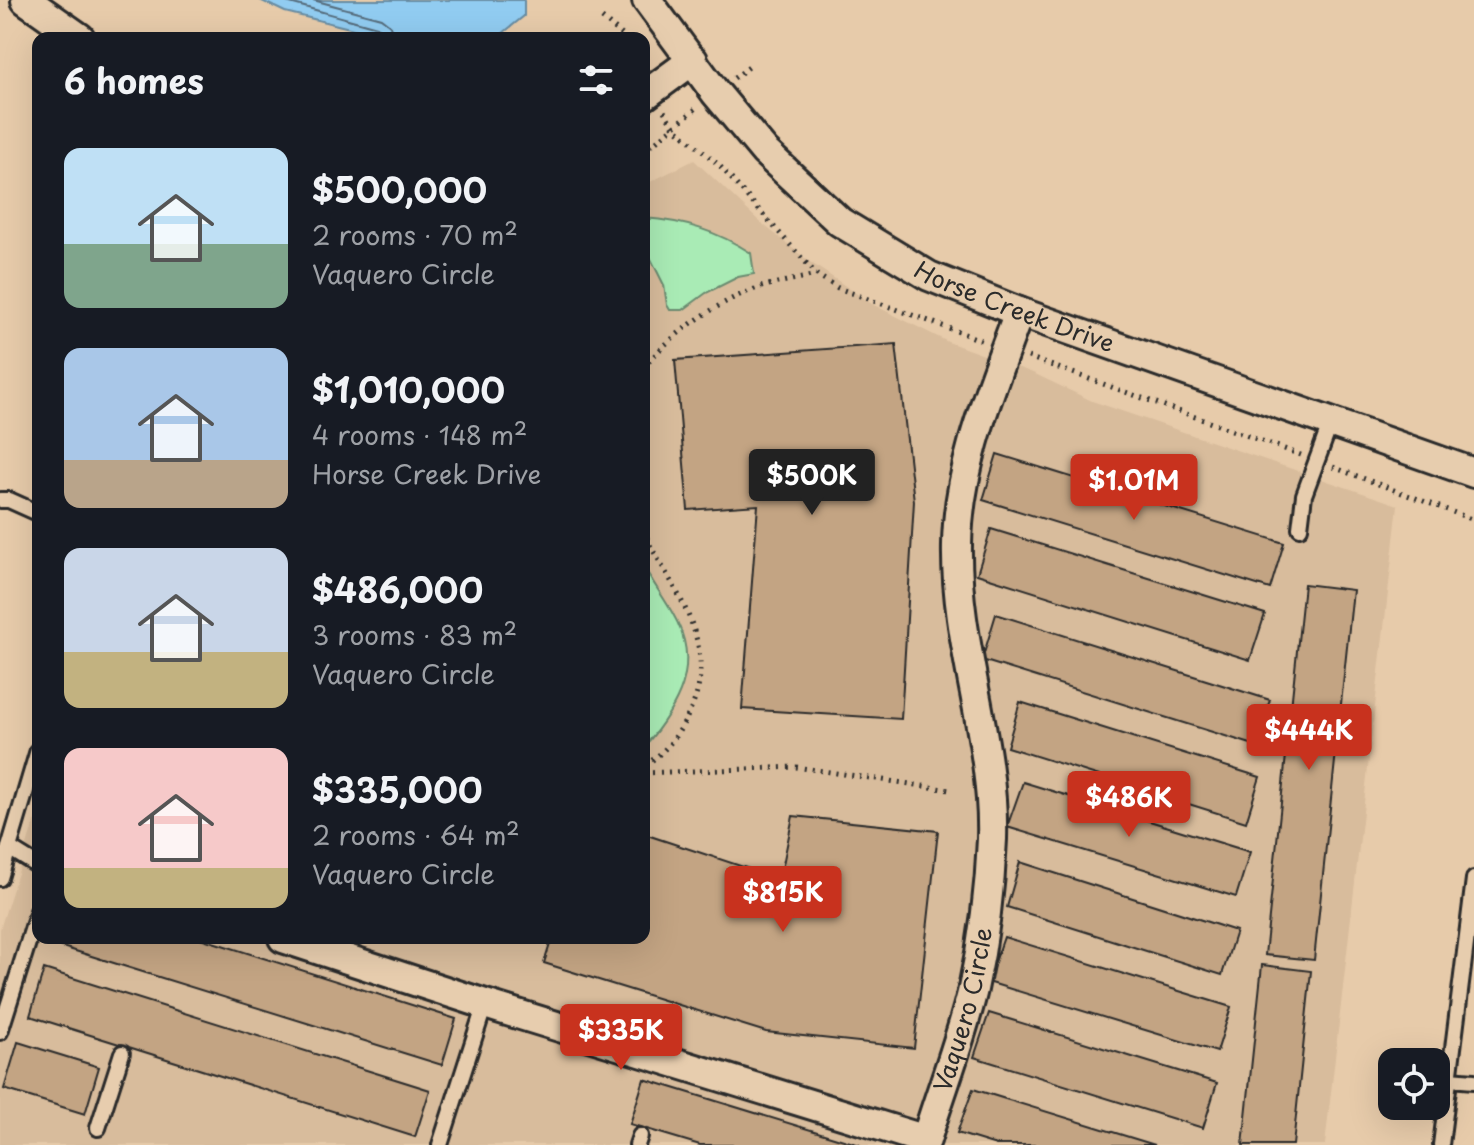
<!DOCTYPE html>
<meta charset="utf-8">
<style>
body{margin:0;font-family:"Playpen Sans",sans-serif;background:#20242c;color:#f1f3f6;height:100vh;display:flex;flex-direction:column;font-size:30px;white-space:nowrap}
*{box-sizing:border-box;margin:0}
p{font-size:26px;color:#9ea1a6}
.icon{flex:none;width:44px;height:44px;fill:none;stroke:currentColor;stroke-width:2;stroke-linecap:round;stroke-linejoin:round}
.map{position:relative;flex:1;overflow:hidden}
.panel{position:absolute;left:32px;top:32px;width:618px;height:912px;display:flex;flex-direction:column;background:#171b24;border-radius:16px;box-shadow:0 8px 32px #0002}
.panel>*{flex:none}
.tools{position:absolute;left:1378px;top:1048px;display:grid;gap:16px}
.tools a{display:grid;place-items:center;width:72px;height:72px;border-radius:16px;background:#171b24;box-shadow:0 8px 32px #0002;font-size:40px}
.price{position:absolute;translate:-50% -68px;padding:0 18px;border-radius:8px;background:#c8321e;color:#fff;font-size:26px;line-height:52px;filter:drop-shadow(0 2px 4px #0008)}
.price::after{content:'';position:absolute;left:50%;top:48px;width:24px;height:18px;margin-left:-12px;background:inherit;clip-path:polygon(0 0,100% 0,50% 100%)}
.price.on{background:#222;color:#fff}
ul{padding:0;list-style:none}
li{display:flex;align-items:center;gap:24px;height:200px;padding:0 32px}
li span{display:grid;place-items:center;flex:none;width:224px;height:160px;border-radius:16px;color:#555}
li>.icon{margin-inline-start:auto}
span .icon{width:96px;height:96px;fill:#fffc;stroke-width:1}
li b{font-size:34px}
h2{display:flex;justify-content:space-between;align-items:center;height:96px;padding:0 32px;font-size:34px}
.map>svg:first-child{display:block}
.built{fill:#d8bc9c}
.green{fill:#a9ebb5;stroke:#6a8b70;stroke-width:2}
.water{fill:#91ccf1;stroke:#688ca2;stroke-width:2}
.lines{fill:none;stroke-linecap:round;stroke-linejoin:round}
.shore{stroke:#546b7a;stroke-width:2}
.building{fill:#c3a483;stroke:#2b2b2b;stroke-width:2}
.service-casing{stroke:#2b2b2b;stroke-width:20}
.minor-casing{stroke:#2b2b2b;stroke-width:34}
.path{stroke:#2b2b2b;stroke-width:5;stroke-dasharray:2 6;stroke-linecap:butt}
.service{stroke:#e7cdae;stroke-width:14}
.minor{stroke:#e7cdae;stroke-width:28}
.labels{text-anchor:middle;stroke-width:7;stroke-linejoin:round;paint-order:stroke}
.street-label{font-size:24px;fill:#2b2b2b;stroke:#e7cdae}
</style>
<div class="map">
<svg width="1474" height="1145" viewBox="0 0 1474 1145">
<rect width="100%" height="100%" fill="#e7cbaa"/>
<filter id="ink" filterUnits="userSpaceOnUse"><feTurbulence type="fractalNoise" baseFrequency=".0125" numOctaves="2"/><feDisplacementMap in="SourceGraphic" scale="16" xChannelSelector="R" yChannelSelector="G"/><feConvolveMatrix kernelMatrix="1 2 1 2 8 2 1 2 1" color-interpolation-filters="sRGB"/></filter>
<g filter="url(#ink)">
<!-- built -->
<path class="built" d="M694,160L759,221L807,260L872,304L948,342L1033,373L1092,401L1398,505L1325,1145H0V929L38,811V938H644V185Z"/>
<!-- green -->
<g class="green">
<path d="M644,218C684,221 717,231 751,253L754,274L738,277L706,293L683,310H670L667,305L664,285L644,245Z"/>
<path d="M644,567C653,583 664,598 673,614C703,665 678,707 644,747Z"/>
</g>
<!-- water -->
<path class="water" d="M260,0H524V16L497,38H390L285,12Z"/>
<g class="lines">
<!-- shore -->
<g class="shore">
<path d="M279,0L377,27L382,31L383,38"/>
<path d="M313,0L381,18L390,25L393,38"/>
</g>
</g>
<!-- building -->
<g class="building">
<path d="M896,344L914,501L901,719L742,709L758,505L688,510L675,360Z"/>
<path d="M997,454L1284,543L1270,589L983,500Z"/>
<path d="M991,529L1265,614L1250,660L977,574Z"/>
<path d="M1304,584L1353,590L1314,960L1265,955Z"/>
<path d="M996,614L1270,700L1254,745L982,660Z"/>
<path d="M1020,702L1260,777L1246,822L1007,747Z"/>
<path d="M1023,782L1250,852L1236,897L1007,827Z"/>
<path d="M793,816L938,831L914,1048L766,1032L544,963L552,938H644V834L780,879Z"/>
<path d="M1020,862L1236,931L1222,975L1007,907Z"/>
<path d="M1004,937L1231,1007L1217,1052L988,982Z"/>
<path d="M58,938H200L456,1019L442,1065L56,945Z"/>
<path d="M1262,965L1311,971L1293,1145H1243Z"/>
<path d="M44,969L430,1090L415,1137L30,1016Z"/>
<path d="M989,1013L1217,1083L1203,1128L974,1057Z"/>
<path d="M18,1042L99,1067L85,1114L4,1089Z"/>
<path d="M644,1079L860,1145H700L630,1124Z"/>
<path d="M973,1089L1155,1145H996L957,1133Z"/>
</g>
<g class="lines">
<!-- service casing -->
<g class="service-casing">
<g id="service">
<path d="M0,500H9L38,513"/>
<path d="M1300,528L1304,495L1331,422"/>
<path d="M9,848L38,866"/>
<path d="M0,878L38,750"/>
<path d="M0,1032L38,911"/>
<path d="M1450,1079L1474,1081"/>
<path d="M98,1128L122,1053"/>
<path d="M440,1145L485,1004"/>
<path d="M637,1145L640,1136"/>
<path d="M1441,1145L1474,879"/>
</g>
</g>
<!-- minor casing -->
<g class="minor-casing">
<g id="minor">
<path d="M26,0L80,38"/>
<path id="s1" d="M647,0L715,92L765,152L840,222L929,276L1019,312L1474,473"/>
<path d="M644,96L693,60"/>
<path id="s2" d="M283,938L485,1004L926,1140C941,1090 961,1040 973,989C984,939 990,890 992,839C995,743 955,643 957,545C958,464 992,386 1019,312"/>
</g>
</g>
<!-- path -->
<g class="path">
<path d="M602,18L626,38"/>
<path d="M734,78L749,67"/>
<path d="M664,111L674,127L719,165L817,275L838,288L981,340"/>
<path d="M644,151L698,107"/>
<path d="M1028,357L1301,455"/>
<path d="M644,368C667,336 723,298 761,287C779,282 798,279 816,275"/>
<path d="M1333,467L1474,520"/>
<path d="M644,530C649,546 659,560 667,574C692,617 713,661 691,709C680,733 667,751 644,766"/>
<path d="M644,773L796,767L950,790"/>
</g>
<!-- service -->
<use href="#service" class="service"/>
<!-- minor -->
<use href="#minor" class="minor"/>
</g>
</g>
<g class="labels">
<!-- street labels -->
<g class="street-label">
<text dy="8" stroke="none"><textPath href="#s1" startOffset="490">Horse Creek Drive</textPath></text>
<text dy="8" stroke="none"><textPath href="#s2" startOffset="810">Vaquero Circle</textPath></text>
</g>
</g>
</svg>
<div class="tools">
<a><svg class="icon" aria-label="locate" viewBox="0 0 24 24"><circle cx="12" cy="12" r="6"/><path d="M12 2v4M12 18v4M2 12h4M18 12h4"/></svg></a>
</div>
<b class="price on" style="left:812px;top:517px">$500K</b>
<b class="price" style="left:1134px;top:522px">$1.01M</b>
<b class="price" style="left:1309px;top:772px">$444K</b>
<b class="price" style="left:1129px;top:839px">$486K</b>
<b class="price" style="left:783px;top:934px">$815K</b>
<b class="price" style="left:621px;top:1072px">$335K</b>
<section class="panel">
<h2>6 homes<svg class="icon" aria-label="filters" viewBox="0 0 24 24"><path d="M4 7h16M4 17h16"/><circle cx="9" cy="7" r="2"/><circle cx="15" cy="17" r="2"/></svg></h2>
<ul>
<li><span style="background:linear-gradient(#bfe0f5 60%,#7fa58c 0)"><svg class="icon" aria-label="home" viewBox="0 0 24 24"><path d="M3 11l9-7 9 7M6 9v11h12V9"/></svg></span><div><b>$500,000</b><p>2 rooms · 70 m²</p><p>Vaquero Circle</p></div></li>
<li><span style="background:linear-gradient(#a9c7e8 70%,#b9a48a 0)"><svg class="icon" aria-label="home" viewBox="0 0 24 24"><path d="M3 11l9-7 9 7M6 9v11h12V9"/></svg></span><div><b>$1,010,000</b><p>4 rooms · 148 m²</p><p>Horse Creek Drive</p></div></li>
<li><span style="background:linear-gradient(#c9d6e8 65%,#c2b280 0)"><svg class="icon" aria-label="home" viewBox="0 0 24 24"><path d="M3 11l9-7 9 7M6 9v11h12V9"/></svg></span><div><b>$486,000</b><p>3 rooms · 83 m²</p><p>Vaquero Circle</p></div></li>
<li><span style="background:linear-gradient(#f6c9c9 75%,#c2b280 0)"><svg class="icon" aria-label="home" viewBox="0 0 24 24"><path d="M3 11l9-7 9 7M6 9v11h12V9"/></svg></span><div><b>$335,000</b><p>2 rooms · 64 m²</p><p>Vaquero Circle</p></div></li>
</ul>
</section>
</div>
